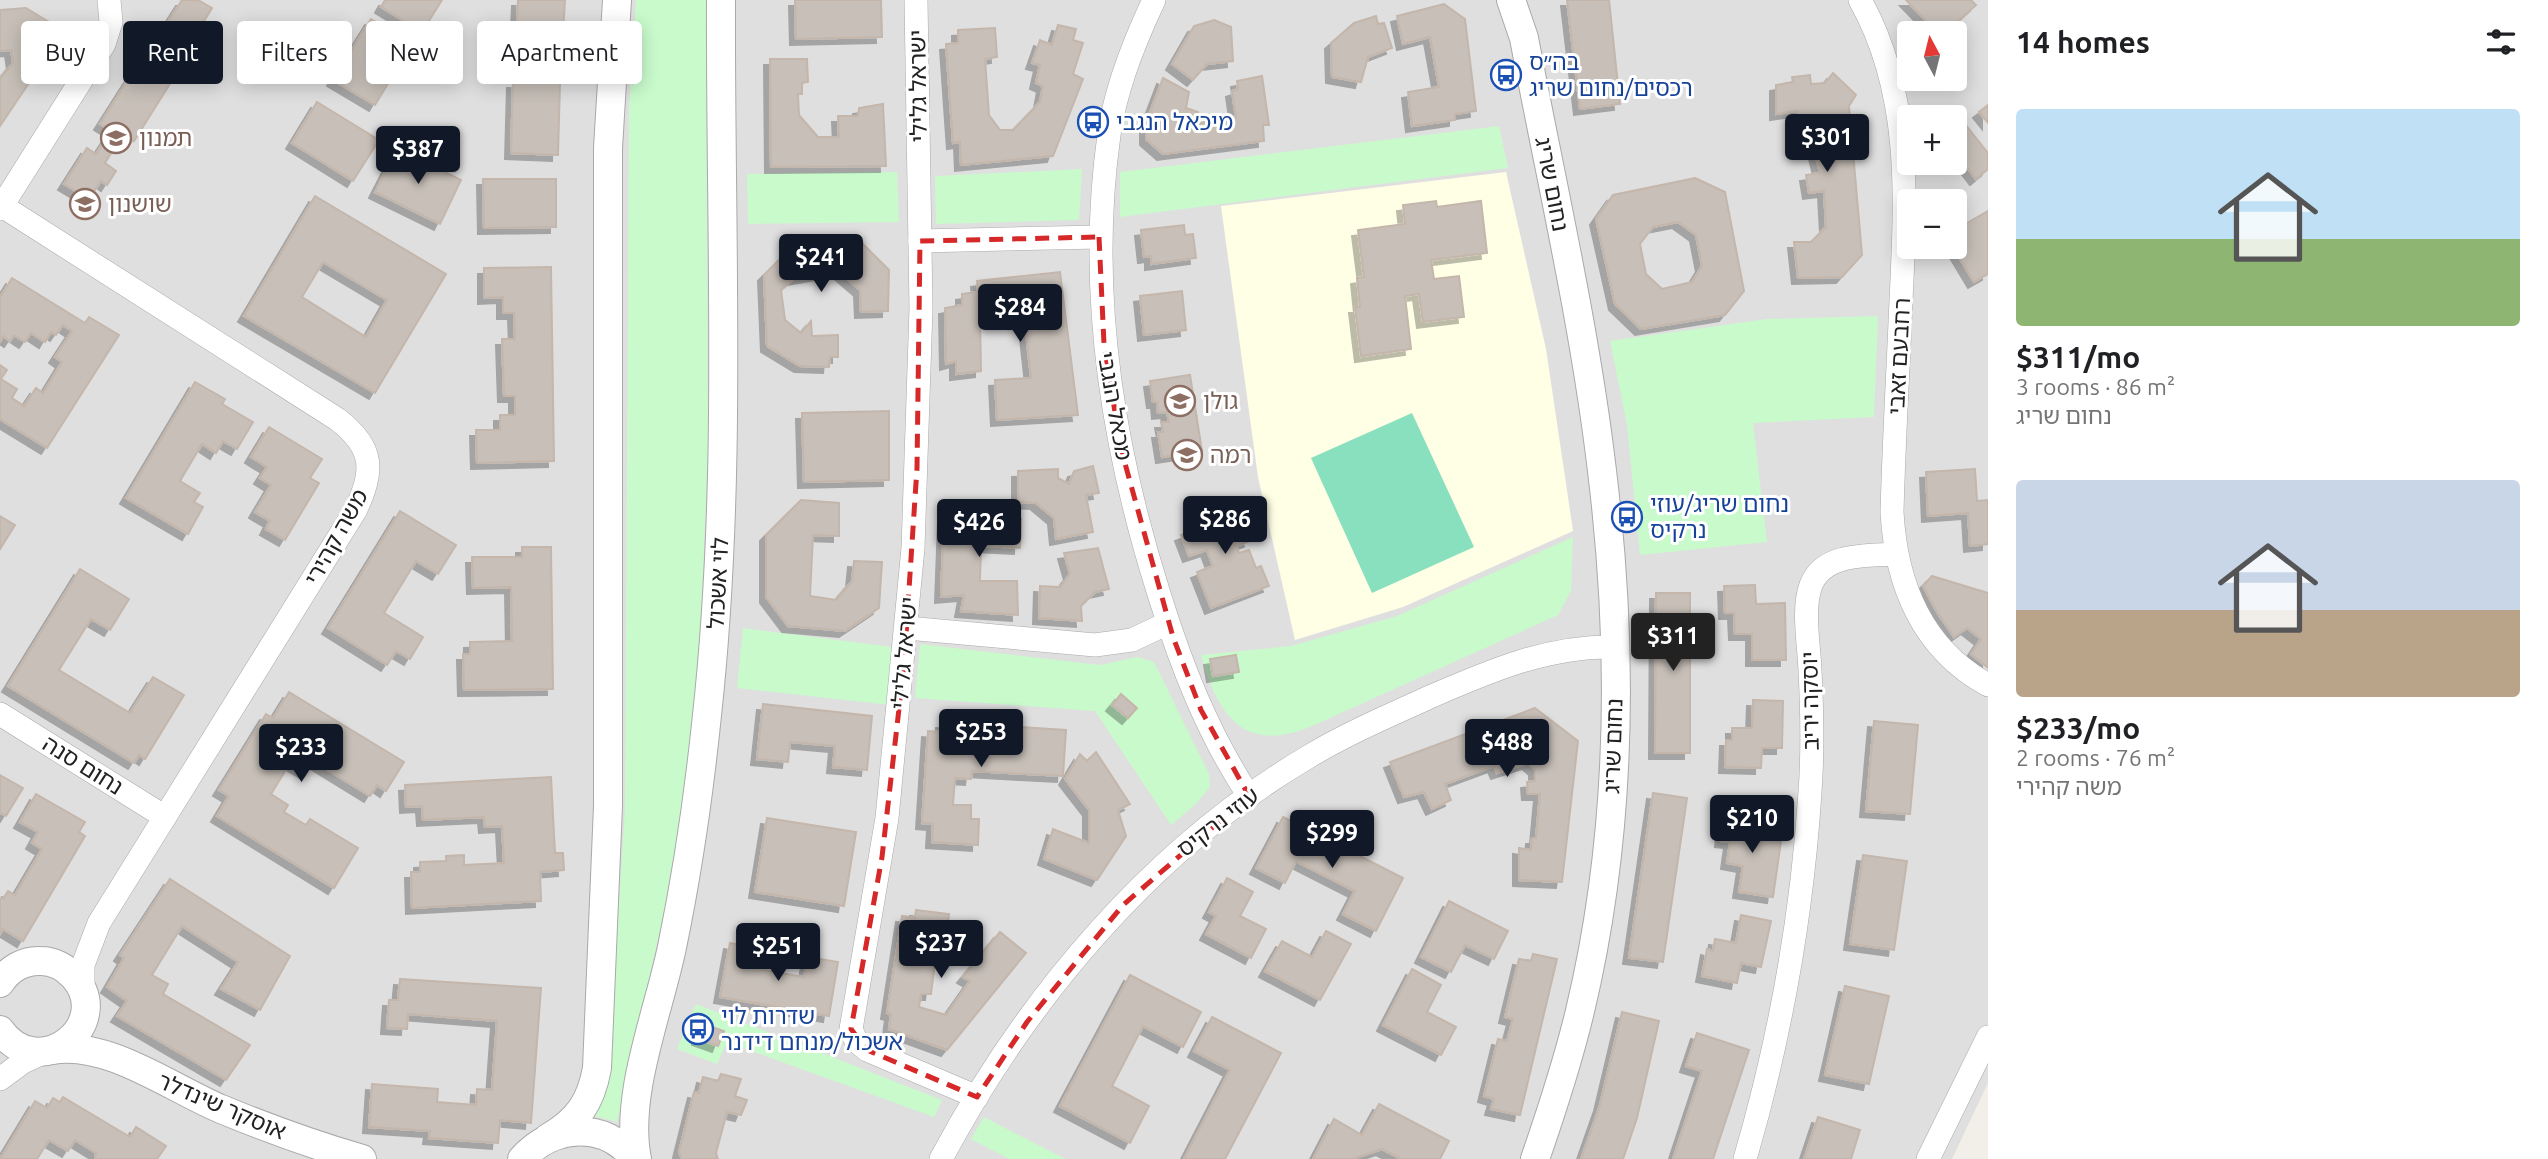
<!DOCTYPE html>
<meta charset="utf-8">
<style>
body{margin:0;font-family:Ubuntu,"Noto Sans Hebrew",sans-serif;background:#f2f2f2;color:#202124;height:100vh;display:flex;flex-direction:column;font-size:26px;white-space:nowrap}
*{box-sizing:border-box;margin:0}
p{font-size:23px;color:#757577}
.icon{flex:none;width:38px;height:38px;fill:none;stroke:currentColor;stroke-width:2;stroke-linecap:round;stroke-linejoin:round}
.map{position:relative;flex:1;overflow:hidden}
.details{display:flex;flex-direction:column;background:#fff;width:560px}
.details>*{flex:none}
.guide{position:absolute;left:21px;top:21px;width:665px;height:63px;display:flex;gap:14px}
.needle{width:46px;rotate:353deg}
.tools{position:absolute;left:1897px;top:21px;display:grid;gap:14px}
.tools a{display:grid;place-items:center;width:70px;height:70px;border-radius:7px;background:#fff;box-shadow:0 4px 18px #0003;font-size:35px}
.price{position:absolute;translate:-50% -60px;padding:0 16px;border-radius:7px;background:#111827;color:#fff;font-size:23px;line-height:46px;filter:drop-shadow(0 2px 4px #0008)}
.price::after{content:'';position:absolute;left:50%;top:42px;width:21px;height:16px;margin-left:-10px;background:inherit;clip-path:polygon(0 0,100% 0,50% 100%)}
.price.active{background:#222;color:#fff}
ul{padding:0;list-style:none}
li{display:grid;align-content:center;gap:14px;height:371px;padding:0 28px}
li span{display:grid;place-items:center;height:217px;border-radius:7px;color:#555}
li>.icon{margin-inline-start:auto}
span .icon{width:126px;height:126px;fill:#fffc;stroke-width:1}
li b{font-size:30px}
h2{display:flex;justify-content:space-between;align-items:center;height:84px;padding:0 28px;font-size:30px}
.chip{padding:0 24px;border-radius:7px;background:#fff;box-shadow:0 4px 18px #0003;font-size:24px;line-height:63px}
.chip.active{background:#111827;color:#fff}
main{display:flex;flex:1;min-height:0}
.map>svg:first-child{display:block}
.residential{fill:#e0dfdf;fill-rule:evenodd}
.education{fill:#ffffe5}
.park{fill:#c8facc}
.pitch{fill:#88e0be}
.building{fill:#c7bfb8;stroke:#c4b6ab;stroke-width:2;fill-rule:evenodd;filter:url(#shadow)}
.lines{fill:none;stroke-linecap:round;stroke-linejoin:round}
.minor-casing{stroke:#a9a9a9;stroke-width:24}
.tertiary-casing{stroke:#a9a9a9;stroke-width:30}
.minor{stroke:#fff;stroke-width:23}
.tertiary{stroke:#fff;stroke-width:28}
.marked{fill:none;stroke:#d62828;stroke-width:5;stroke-dasharray:14 9;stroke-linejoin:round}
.labels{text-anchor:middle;stroke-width:6;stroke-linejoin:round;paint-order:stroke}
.transit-label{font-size:23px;fill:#164399;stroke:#fff;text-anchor:start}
.street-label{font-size:23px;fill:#222;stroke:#fff}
.education-label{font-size:23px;fill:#785e54;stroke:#fff;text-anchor:start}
</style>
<main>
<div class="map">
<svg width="1988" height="1159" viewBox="0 0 1988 1159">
<defs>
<filter id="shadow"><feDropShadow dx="-6" dy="6" stdDeviation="0" flood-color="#0004"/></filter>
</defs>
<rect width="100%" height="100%" fill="#f2efe9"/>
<!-- residential -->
<path class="residential" d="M0,0H1988V1083L1952,1159H0ZM1909,33H1955V79H1909ZM1909,117H1955V163H1909ZM1909,201H1955V247H1909Z"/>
<!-- education -->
<path class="education" d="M1506,172L1546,349L1573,531L1403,607L1295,640L1258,477L1221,206Z"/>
<!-- park -->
<g class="park">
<path d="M636,0H706L708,454L699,669L685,797L662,921L617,1122L591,1115L609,1060L625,809L629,110Z"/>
<path d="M1499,126L1508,168L1120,217V172Z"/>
<path d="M1082,169L1079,220L936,224L935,176Z"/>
<path d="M897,172L899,222L748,224L747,174Z"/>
<path d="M1878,316L1874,417L1753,423L1767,542L1640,555L1627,425L1610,341L1767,319Z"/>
<path d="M1573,537L1571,591L1558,615L1310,727C1243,754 1218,715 1201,655L1291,646L1397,616Z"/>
<path d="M743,628L892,647L890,705L737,688Z"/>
<path d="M920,644L1100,665L1137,657L1154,662L1209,774L1210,787L1196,804L1171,825L1095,711L915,698Z"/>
<path d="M696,1004L942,1100L934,1117L727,1042L717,1064L677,1049Z"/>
<path d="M984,1117L1065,1159H1009L971,1139Z"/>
</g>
<!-- pitch -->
<path class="pitch" d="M1412,413L1474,547L1372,593L1311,458Z"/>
<!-- building -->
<g class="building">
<path d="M182,0H198L212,8L201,26L209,31L197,49L184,41L169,65L178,71L134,141L123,134L105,163L116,171L107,185L101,181L89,199L64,184L87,148L96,154L111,131L100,124L147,50L158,56L173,33L164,28Z"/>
<path d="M385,0H442L422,32L381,7Z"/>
<path d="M518,0H565L561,69L515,66Z"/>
<path d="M795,0H881L882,37L796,39Z"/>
<path d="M1567,0H1609L1620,104L1580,109Z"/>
<path d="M1906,0H1971L1976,5L1945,33H1938Z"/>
<path d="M1444,4L1465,19L1476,111L1455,114V120L1412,126L1408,92L1439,87L1430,37L1403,44L1397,16Z"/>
<path d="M26,8L64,31L0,126V79L13,63L11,50L0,51V10Z"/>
<path d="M1376,16L1378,24L1384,23L1392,48L1368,57L1361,82L1332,77L1331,43L1354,23Z"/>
<path d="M371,19L412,44L375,105L333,80Z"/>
<path d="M1214,20L1231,27L1233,61L1207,64L1193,80L1172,64L1194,26Z"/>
<path d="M1058,25L1076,29L1073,40L1083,43L1073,74L1083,79L1053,156L961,165L960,142L953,143L946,44L958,43V30L995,28L997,57L985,59L989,115L1000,130H1013L1040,102L1043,86L1036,83L1040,65L1032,63L1040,40L1052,45Z"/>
<path d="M770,59H807L808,82L802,83V94H798L799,115L818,137H839L838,116H858L859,108L883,104L886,166L771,167Z"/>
<path d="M1833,73L1856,95L1849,106L1862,255L1842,277L1798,278L1794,242H1811L1826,227L1824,191L1809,193L1806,175L1820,173L1815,153L1821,152L1816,130L1800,132L1797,111L1776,114V85L1793,82L1792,77L1810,75L1811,84L1825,83Z"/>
<path d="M1262,76L1269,125H1263L1264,141L1163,154L1146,139V123L1163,78L1189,92L1186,108L1198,112L1199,123L1236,118L1232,91L1238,89L1237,81Z"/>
<path d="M513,82L560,83L558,155L511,153Z"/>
<path d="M317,102L379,140L353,181L292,143Z"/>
<path d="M1988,105V123L1979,112Z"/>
<path d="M1965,124L1988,153V169L1976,179L1955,152V132Z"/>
<path d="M397,149L461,180L440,224L375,192Z"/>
<path d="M1695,178L1725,192L1744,291L1725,315L1641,329L1615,304L1596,219L1613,195ZM1678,222L1696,235L1702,266L1692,282L1662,289L1646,274L1640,244L1653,227Z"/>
<path d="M483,179H556V227L484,228Z"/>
<path d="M315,196L446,274L375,393L244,316ZM323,262L387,300L366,337L302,297Z"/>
<path d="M1436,201L1437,207L1481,201L1487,253L1431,260L1434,279L1459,276L1464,317L1423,322L1419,294L1405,296L1411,349L1361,356L1355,307H1360L1357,278L1364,277L1358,230L1405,224L1403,205Z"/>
<path d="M1988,211V274L1974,282L1953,247L1955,230Z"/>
<path d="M1184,225L1185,235L1193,234L1196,258L1151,264V256L1144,257L1141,230Z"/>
<path d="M850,237L851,243H862L889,270L888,311L861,312L860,290L838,271L793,279L781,290L785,320L801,333L811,321L812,336L838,335V357H830L829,367L800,366L767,346L764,275L799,240Z"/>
<path d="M551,267L554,461L477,463L476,430H500V415H515V396H504L502,339H515L514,313H503V297L484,298V268Z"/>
<path d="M1060,272L1078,415L997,420L995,380L1031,378L1025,324L1001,303L989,305L980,319L981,371L956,374V361L946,364L945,308L962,305V294L978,292L977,281Z"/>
<path d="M12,278L85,323L89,317L119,335L47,448L0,419V365L7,370L1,379L17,389L12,398L24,406L36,388L43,393L62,362L55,357L72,331L63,325L56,335L51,332L45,342L31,333L25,342L14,335L10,341L3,336L0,342V297Z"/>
<path d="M1182,291L1186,330L1144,335L1140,296Z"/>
<path d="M1190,375L1202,451L1162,457L1158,432H1163L1161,422H1169L1167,412L1158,413L1157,402H1153L1150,381Z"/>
<path d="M195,382L225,399L222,404L253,422L237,449L223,441L216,453L202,444L180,481L200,493L194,502L203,507L188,534L126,498Z"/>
<path d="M889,411V480L804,482L802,413Z"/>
<path d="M269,427L322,459L310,478L319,483L285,540L266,529L270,521L255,512L271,485L260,478L267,467L251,457Z"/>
<path d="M1093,466L1099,493L1086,495L1093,532L1056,539L1054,518L1036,503L1018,502V471L1058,469V478L1069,484L1074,471Z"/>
<path d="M1975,469L1977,501L1988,500V544L1970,546L1968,513L1928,516L1926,472Z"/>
<path d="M1233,497L1250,541L1236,546L1239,553L1249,550L1256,568L1261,566L1269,586L1211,608L1197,572L1213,566L1207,550L1189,556L1181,535L1208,525L1206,520L1216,516L1212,505Z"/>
<path d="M801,500L839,503V536L813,535L810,596L836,600L852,581L854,561L882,562L879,608L845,631L788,626L766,597V535Z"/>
<path d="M966,504L1002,505L1001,519H1021L1020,548L981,546L980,581H1017L1018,615L961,611L964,595L941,597L944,517L965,520Z"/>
<path d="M400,511L456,545L438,574L416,561L384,613L423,637L410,659L396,651L387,665L328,628Z"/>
<path d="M0,516L15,525L0,549Z"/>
<path d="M522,547H551L553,689L464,690L463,654H470V642L512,641L511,587L473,588L472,557H522Z"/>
<path d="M1098,548L1109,589L1095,592L1081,606L1082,621L1039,618L1040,586L1060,587L1070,574L1064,553Z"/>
<path d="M80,569L129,599L110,630L91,619L59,670L130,713L153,677L184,695L145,759L139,755L134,763L8,686Z"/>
<path d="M1932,576L1988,593V668L1971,654L1981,639L1967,628L1954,637L1937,612L1923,586Z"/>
<path d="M1755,585L1756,604L1785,603L1786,660H1752V634H1735L1734,613H1725L1724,586Z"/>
<path d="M1656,593H1690V753H1655Z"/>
<path d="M1236,655L1239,672L1213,676L1210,659Z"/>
<path d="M289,692L404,762L386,791L377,785L370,796L313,761L306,772L290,763L271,794L288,805L284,812L306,825L310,819L358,848L334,888L217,816L229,796L219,790L266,714L273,718Z"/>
<path d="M1121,694L1137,708L1128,718L1112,705Z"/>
<path d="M1753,700L1783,701L1782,748H1762L1761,768L1725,767L1726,740H1732V728H1752Z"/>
<path d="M763,704L872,716L867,770L833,767L835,746L790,742L788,762L757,759Z"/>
<path d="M1535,708L1578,741L1562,882L1519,880V848L1531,850L1532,838H1536L1540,794H1528L1527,782L1535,781V769L1528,763L1497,773L1494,766L1445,784L1451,800L1432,809L1424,792L1404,797L1390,762Z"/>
<path d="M1874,721L1918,725L1910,814L1866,811Z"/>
<path d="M942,722L1066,730L1063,776L972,771L971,779L955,778L953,805H971V819H979L978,845L932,842L933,824L922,823L928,731L941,732Z"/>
<path d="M1096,752L1130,804L1118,810L1126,836L1097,880L1044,859L1053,829L1089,843V810L1065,779L1080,754L1087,761Z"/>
<path d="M0,775L23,788L6,816L0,813Z"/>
<path d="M551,777L555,853H563L564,870L540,872L541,901L412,908L411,872H420V862L446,861V856L464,855V865L504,863L502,826L485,827L484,817L423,820L422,806L406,807L405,785Z"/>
<path d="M1653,793L1687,798L1663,962L1629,958Z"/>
<path d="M36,794L85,822L79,832L85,836L23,941L3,929L0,934V898L3,899L8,891L15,895L42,849L32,843L38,832L20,822Z"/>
<path d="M1724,814L1755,818L1753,837L1781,841L1773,897L1739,892L1743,866L1727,863L1730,842L1721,841Z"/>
<path d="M1283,817L1403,878L1376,931L1343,914L1355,891L1296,861L1285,883L1256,868Z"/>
<path d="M767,818L856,832L844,906L755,892Z"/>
<path d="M1863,855L1907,861L1894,950L1850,944Z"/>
<path d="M1227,878L1253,892L1240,916L1266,929L1251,958L1206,934L1216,916L1209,912Z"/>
<path d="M170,879L290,956L260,1010L221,989L238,962L182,926L152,975L168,984L163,994L250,1045L226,1080L117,1016L127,1001L107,987L124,958L120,955Z"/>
<path d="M1449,901L1508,931L1494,959L1465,945L1451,972L1421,957Z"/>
<path d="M916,910L949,914L946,937L938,938L931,994H921L919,1007L946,1015L970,981L963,977L1000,932L1026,953L947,1050L889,1029L891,1014L887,1013L902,916L915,918Z"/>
<path d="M1741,915L1771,921L1761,967L1741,963L1737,983L1702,976L1707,949L1713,951L1715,939L1736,943Z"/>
<path d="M1326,931L1351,944L1320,1000L1265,971L1282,941L1312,957Z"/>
<path d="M730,943L763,949L759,969L804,977L808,957L838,962L829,1016L720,997Z"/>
<path d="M1533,954L1557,959L1520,1115L1491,1109L1494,1099L1484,1096L1498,1039L1507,1041L1513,1019L1505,1017L1519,959L1531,961Z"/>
<path d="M1412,969L1441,985L1427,1012L1456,1027L1441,1055L1383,1025Z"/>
<path d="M1130,975L1201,1012L1183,1047L1143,1026L1112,1086L1149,1106L1130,1143L1060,1106Z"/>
<path d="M400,979L541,988L531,1123L500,1120L498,1143L429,1138L430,1131L369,1127L372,1084L438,1089L437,1102L476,1105L477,1089L492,1090L497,1021L408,1014L407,1029L387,1028L389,1000H398Z"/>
<path d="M1845,986L1889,996L1869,1084L1825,1075Z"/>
<path d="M1622,1012L1659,1021L1637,1118L1623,1159H1581L1600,1105Z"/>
<path d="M1212,1017L1281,1053L1225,1159H1184L1230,1070L1194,1051Z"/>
<path d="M703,1024L724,1031L718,1046L698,1039Z"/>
<path d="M1697,1033L1749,1050L1713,1159H1673L1702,1071L1686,1066Z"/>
<path d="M721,1074L741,1079L735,1096L747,1100L741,1115L727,1112L716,1153L718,1159H682L679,1152L694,1092L699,1093L703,1077L718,1081Z"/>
<path d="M63,1097L130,1137L136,1127L166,1146L157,1159H95L96,1153L75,1140L68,1151L49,1140L37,1159H0L35,1101L47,1108L53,1098L60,1102Z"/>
<path d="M1379,1104L1449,1141L1440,1159H1401L1382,1149L1352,1159H1313L1334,1119L1362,1135Z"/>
<path d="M1818,1117L1860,1130L1851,1159H1804Z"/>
</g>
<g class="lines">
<!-- minor casing -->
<g class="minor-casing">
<g id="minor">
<path d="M916,0L921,308L913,548L887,818L851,1029L856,1041L867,1050L977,1097"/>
<path d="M1154,0C1135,40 1115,91 1109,135C1087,290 1112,446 1159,594C1181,665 1208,734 1249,796"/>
<path d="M1860,0C1912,93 1906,197 1901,300C1898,371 1894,441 1892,512C1896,584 1922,649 1988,685"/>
<path d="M2,206L337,419C374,447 375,471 355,511L99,923L83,965V994"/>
<path d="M0,209L104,44L111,22L109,0"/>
<path d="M920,241L1099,237"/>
<path d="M907,628L1095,645L1132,640L1168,623"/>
<path d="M0,714L165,817"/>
<path d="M0,1079L23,1062L45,1052"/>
<path d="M941,1159C1026,999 1151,850 1308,757C1348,733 1390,715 1432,696C1492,670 1548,646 1614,647"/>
<path d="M1745,1159C1780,1039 1802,917 1810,792C1813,752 1812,710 1810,670C1809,644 1802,609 1811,585C1824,552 1868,556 1896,554"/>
<path d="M1928,1159L1988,1037"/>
</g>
</g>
<!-- tertiary casing -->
<g class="tertiary-casing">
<g id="tertiary">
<path d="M1511,0L1524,38C1551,181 1585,326 1602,471C1624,650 1622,835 1580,1011C1568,1061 1552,1110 1535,1159"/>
<path d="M0,983C9,969 24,960 41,961C53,961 65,967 74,977C115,1024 39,1085 0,1030"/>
<path d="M52,1050C107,1040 171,1088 221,1109C267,1128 314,1145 362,1159"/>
<path d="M548,1138C578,1121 591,1102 597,1068L608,806V148L617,0"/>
<path d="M522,1159C553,1124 605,1121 635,1159"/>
<path d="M637,1159C624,1095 659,1011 672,947C688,870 699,793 707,715C733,478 720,238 721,0"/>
</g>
</g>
<!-- minor -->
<use href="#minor" class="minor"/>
<!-- tertiary -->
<use href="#tertiary" class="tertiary"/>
</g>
<!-- marked area -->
<path class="marked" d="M1099,237L1104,344L1121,449L1173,637L1201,710L1249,796L1123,905L1027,1022L977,1097L867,1050L851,1029L882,857L904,665L917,468L920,241Z"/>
<!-- icons -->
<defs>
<g id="bus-ring" transform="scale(1.575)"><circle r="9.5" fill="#fff" stroke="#1a4fb4" stroke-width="1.5"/><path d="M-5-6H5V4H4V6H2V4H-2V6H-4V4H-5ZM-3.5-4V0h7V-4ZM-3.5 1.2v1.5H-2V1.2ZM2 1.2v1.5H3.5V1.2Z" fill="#1a4fb4"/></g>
<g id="school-ring" transform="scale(1.575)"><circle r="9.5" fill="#fff" stroke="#8d6e63" stroke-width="1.5"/><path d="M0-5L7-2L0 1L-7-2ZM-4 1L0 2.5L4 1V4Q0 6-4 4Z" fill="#8d6e63"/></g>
</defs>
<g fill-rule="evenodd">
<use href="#bus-ring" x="1506" y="75"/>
<use href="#bus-ring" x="1093" y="122"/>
<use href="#school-ring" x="116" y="138"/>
<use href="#school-ring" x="85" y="204"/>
<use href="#school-ring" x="1180" y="401"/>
<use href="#school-ring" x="1187" y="455"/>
<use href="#bus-ring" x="1627" y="517"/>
<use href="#bus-ring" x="698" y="1029"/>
</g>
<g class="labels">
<!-- transit labels -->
<g class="transit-label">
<text x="1529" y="70">בה״ס<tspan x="1529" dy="26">רכסים/נחום שריג</tspan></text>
<text x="1116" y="130">מיכאל הנגבי</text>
<text x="1650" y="512">נחום שריג/עוזי<tspan x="1650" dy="26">נרקיס</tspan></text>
<text x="721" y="1024">שדרות לוי<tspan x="721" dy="26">אשכול/מנחם דידנר</tspan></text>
</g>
<!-- street labels -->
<g class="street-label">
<text transform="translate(918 86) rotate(-91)" y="8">ישראל גלילי</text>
<text transform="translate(1552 184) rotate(79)" y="8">נחום שריג</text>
<text transform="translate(1899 356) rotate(-87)" y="8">רחבעם זאבי</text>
<text transform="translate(1115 406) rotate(80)" y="8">מכאל הנגבי</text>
<text transform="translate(336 537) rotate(-61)" y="8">משה קהירי</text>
<text transform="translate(718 583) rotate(-87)" y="8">לוי אשכול</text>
<text transform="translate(904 653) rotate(-85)" y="8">ישראל גלילי</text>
<text transform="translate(1810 701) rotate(-91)" y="8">יוסקה יריב</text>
<text transform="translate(1613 746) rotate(-88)" y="8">נחום שריג</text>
<text transform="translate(83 765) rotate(32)" y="8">נחום סנה</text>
<text transform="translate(1218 822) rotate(-38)" y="8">עוזי נרקיס</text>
<text transform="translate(222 1106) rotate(23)" y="8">אוסקר שינדלר</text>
</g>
<!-- education labels -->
<g class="education-label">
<text x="139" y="146">תמנון</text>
<text x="108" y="212">שושנון</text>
<text x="1203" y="409">גולן</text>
<text x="1210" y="463">רמה</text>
</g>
</g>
</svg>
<div class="tools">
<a><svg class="needle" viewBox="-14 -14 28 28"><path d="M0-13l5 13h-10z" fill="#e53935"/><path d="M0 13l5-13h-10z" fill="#757577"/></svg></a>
<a>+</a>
<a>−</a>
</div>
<b class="price" style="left:1827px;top:174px">$301</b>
<b class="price" style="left:418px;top:186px">$387</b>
<b class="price" style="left:821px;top:294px">$241</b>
<b class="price" style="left:1020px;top:344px">$284</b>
<b class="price" style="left:1225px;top:556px">$286</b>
<b class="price" style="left:979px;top:559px">$426</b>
<b class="price active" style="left:1673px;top:673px">$311</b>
<b class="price" style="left:981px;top:769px">$253</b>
<b class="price" style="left:1507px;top:779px">$488</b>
<b class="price" style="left:301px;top:784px">$233</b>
<b class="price" style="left:1752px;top:855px">$210</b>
<b class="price" style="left:1332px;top:870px">$299</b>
<b class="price" style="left:941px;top:980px">$237</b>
<b class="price" style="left:778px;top:983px">$251</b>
<div class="guide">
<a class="chip">Buy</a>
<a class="chip active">Rent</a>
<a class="chip">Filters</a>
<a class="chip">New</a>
<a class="chip">Apartment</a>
</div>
</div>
<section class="details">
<h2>14 homes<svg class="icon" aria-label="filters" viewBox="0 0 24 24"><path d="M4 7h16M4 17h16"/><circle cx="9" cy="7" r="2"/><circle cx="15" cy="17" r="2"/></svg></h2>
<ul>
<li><span style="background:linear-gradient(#bfe0f5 60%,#8fb573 0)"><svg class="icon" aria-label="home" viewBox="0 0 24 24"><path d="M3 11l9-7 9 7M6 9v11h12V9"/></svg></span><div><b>$311/mo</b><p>3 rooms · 86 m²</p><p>נחום שריג</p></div></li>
<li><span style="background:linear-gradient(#c9d6e8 60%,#b9a48a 0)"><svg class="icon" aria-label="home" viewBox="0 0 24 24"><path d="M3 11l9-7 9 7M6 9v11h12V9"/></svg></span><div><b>$233/mo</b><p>2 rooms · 76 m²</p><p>משה קהירי</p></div></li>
</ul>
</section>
</main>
